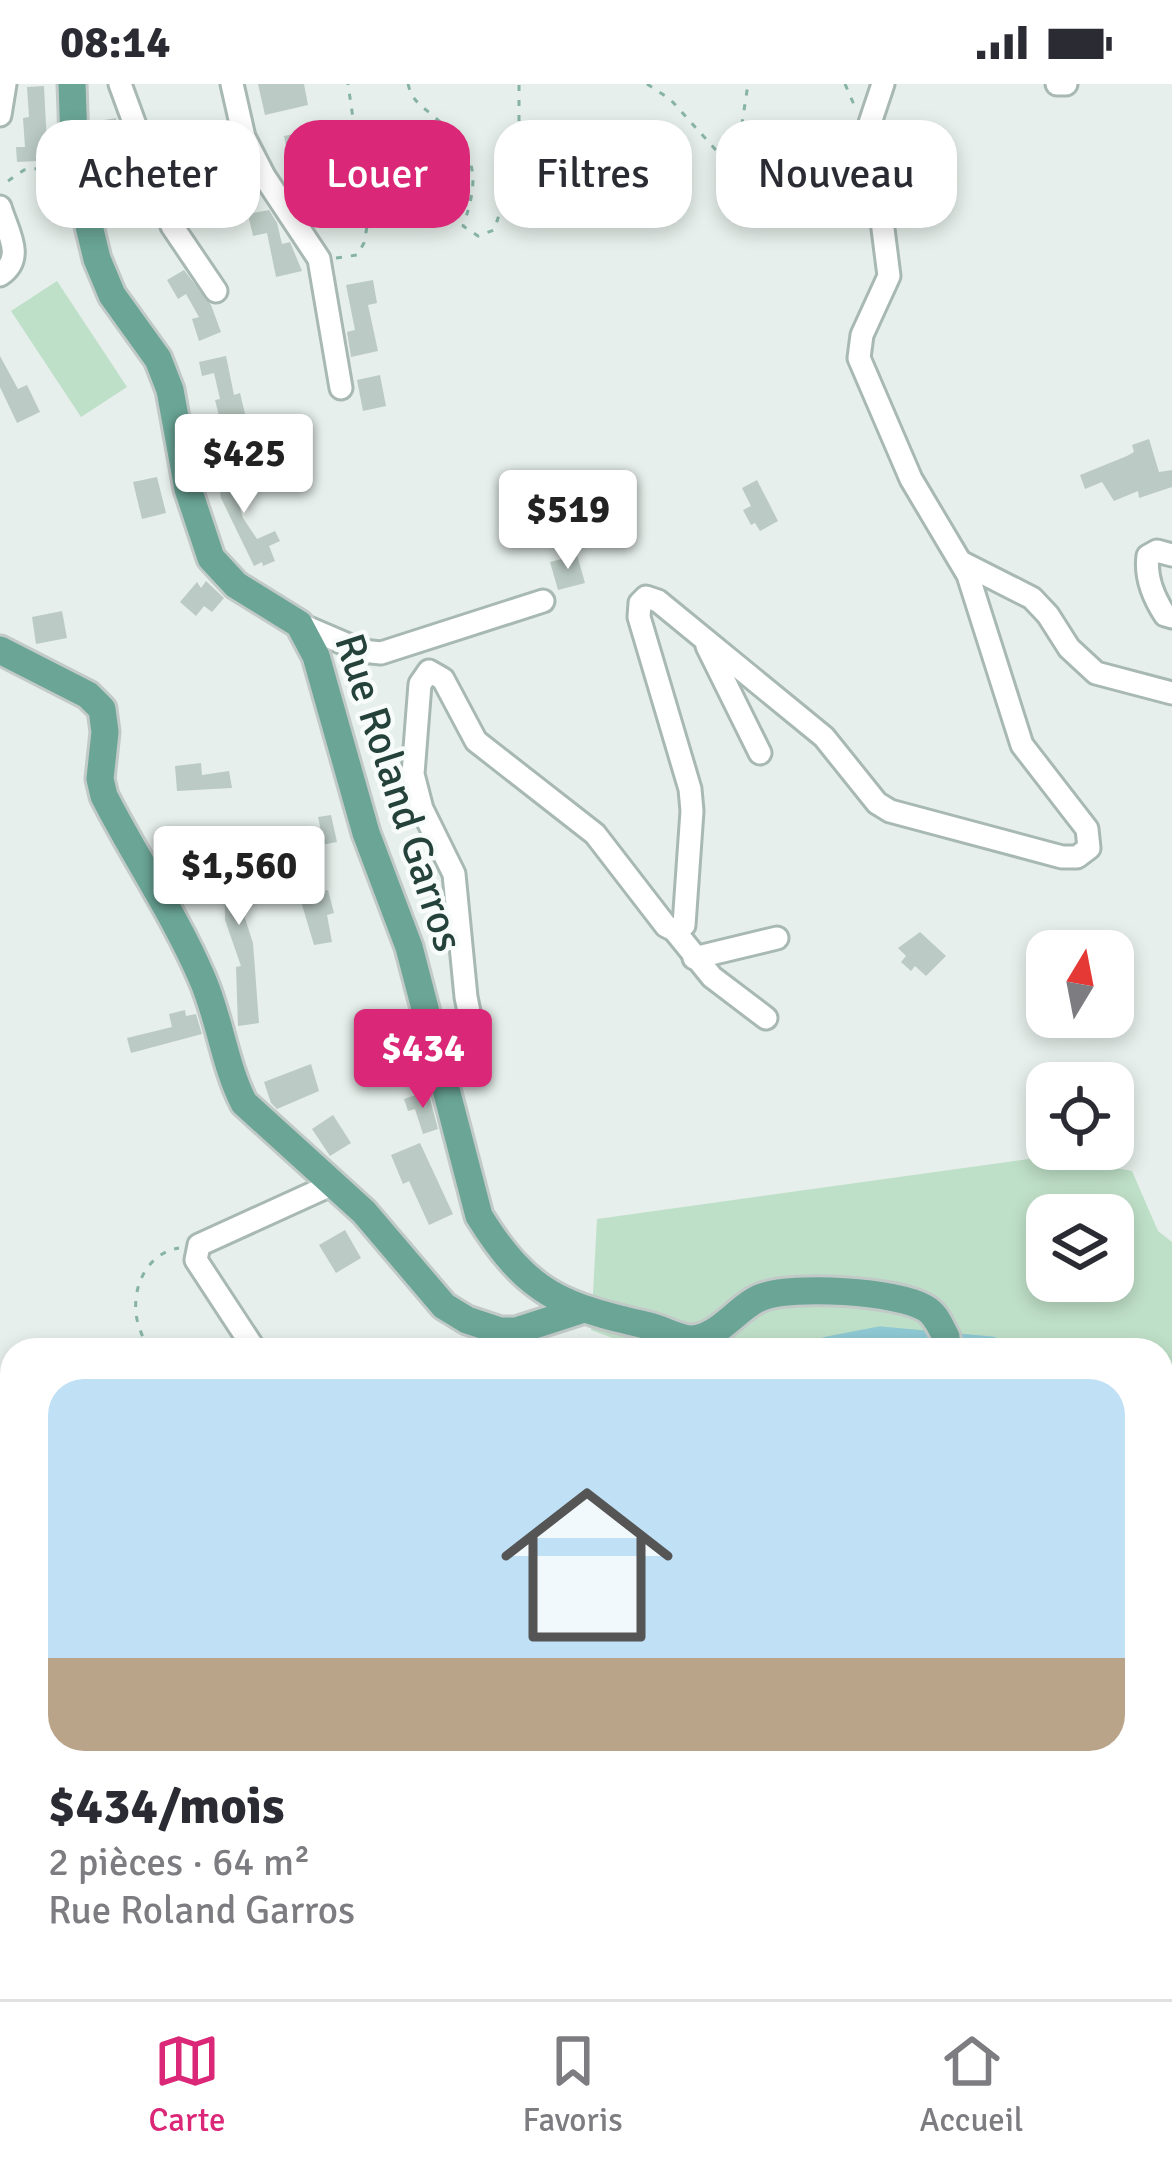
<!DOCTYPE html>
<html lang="fr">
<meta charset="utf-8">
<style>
body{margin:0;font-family:Signika,sans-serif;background:#f7f7f7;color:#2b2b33;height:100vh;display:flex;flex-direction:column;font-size:45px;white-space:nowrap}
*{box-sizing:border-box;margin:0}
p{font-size:39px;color:#7c7c81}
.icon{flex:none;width:66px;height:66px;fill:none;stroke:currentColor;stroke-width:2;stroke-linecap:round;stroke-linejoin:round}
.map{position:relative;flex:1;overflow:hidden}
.panel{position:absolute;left:0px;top:1254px;width:1173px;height:663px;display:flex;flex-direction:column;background:#fff;border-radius:36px 36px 0 0;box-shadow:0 6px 18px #0003}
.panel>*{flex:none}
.banner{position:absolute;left:36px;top:36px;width:1101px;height:108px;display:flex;gap:24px}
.needle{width:78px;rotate:10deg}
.buttons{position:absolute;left:1026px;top:846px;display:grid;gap:24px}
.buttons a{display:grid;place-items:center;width:108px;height:108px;border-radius:24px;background:#fff;box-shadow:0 6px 18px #0003;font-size:60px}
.price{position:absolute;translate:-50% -102px;padding:0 27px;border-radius:12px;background:#fff;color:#222;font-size:39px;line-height:78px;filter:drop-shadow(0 3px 6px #0008)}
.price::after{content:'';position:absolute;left:50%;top:72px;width:36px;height:27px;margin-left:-18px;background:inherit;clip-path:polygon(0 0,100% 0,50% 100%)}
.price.on{background:#db2777;color:#fff}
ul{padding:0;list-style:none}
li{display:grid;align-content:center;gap:24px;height:636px;padding:0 48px}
li span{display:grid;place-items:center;height:372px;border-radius:36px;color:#555}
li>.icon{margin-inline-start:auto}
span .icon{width:216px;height:216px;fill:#fffc;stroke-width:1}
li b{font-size:51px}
.chip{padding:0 42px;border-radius:36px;background:#fff;box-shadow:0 6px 18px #0003;font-size:42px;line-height:108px}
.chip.on{background:#db2777;color:#fff}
.status{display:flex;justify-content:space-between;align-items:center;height:84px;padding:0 60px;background:#fff;direction:ltr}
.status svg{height:33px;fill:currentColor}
.tabs{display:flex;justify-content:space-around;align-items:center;height:168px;border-top:3px solid #e1e1e2;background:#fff;font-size:33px;color:#7c7c81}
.tabs a{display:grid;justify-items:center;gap:6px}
.tabs .on{color:#db2777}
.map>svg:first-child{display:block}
.green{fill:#bfe0c8;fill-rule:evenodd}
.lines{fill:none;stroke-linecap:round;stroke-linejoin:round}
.stream{stroke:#8ec9d4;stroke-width:4.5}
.river{stroke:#8ec9d4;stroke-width:27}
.building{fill:#bbcac4}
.minor-casing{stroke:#a8b8b2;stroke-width:27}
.major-casing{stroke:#c2cac8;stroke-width:33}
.path{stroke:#86b3a5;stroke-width:3;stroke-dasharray:6 9;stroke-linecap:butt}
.minor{stroke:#fff;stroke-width:21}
.major{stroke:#6aa596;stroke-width:27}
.labels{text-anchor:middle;stroke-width:9;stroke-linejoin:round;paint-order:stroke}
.street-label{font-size:42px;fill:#24423a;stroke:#f7fbf9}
</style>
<div class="status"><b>08:14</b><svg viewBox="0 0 49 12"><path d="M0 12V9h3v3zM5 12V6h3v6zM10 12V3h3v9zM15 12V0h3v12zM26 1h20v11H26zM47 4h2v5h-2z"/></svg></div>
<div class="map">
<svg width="1172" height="1915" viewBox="0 0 1172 1915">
<rect width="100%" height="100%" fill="#e6efeb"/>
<!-- green -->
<g class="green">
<path d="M57,197L127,303L81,333L11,227Z"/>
<path d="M1050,1072L1132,1087L1158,1147L1172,1158V1457L1161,1452V1266H646L591,1246L597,1135ZM1047,1131H1113V1197H1047Z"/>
</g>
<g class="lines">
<!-- stream -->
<g class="stream">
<path d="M0,1767L12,1779"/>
<path d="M1161,1855L1172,1854"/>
<path d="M690,1905L720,1915"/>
<path d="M903,1915L906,1914"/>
</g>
<!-- river -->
<g class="river">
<path d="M828,1266L880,1256L991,1266"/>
<path d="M1161,1313L1172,1316"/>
<path d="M0,1721L12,1714"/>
</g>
</g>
<!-- building -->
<g class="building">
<path d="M258,0H304L308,21L265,31Z"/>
<path d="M44,2L47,61H53L56,67L57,81L37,77L17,78L16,63H25L23,34L29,33L27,3Z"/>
<path d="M116,34L123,61L97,66L92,38Z"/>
<path d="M312,46L324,109L341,104L347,131L317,138L305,94L293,96L284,52Z"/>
<path d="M133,86L152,132L139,138L117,93Z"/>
<path d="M269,126L277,139L282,160L290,158L302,187L276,193L267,149L253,152L248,130Z"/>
<path d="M184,186L211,221L221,248L199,257L192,235L199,233L186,210L178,215L167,196Z"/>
<path d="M373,196L377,219L368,221L378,267L351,273L347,248L355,246L346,201Z"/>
<path d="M0,272L18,305L27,301L40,328L17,339L0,303Z"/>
<path d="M226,272L234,311L240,309L246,334L221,340L215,316L220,315L214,289L202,292L199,278Z"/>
<path d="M380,291L386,322L363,327L357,296Z"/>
<path d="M1149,355L1159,388L1172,386V403L1139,414L1138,407L1114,417L1102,398L1085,405L1080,391L1127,372L1134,368L1132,361Z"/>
<path d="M241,377L246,400L234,403L243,434L257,455L275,447L280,457L269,462L275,477L263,482L262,478L254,482L221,414L218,391L224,389L222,381Z"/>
<path d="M157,393L166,429L142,435L133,398Z"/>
<path d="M757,396L778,437L760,447L755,439L751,441L743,426L751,422L742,404Z"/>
<path d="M577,471L585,499L558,506L550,478Z"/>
<path d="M206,497L224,514L212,528L204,522L196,532L180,518L197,498L201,504Z"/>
<path d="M62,527L67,554L36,560L32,533Z"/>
<path d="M201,679L202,691L229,687L232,704L177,707L175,682Z"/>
<path d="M331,731L337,758L295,766L296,770L280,774L276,756L321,747L318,733Z"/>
<path d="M240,756L250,824L242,825L253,859L259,939L238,942L236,883L241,882L225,836L224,786L218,787L214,760Z"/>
<path d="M328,806L334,829L327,831L332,858L314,861L300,814Z"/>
<path d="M920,848L946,872L926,892L915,882L911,887L901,878L906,872L898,864Z"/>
<path d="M185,926L186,932L196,930L202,950L131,969L127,954L172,943L169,930Z"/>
<path d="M411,948L418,969L369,987L361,966Z"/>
<path d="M311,980L319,1007L277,1025L271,1019L264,998Z"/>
<path d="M428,1007L438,1045L423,1050L415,1025L408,1027L404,1015Z"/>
<path d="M333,1031L351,1059L330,1072L312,1045Z"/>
<path d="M420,1059L453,1130L429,1141L409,1097L403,1100L391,1071Z"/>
<path d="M345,1146L361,1174L336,1189L319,1161Z"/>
</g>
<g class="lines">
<!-- minor casing -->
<g class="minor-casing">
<g id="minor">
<path d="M120,0L172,142L216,207"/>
<path d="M232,0L244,53L264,92L319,175L341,304"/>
<path d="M1057,0H1066"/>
<path d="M0,31L5,0"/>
<path d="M0,123C7,147 26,174 0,191"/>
<path d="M1172,471L1157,467L1148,472C1145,493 1154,514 1165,531L1172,533"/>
<path d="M961,478L1032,514L1048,531L1069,564L1096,589L1172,609"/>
<path d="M299,540L362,567L381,569L543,517"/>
<path d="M707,562L760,669"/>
<path d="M674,846L712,893L766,934"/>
<path d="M694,874L777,854"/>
<path d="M432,947L460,982L476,981L478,972L466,913L454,790L422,725L413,690L420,600L429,587L443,595L476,657L595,750L666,842L674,846L684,841L692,727L690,705L639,533L640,519L646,513L658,517L824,653L877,719L890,727L1062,773H1077L1089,764L1087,745L1022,661L968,491L911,395L859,274L862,251L889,192L875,82L866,51L883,0"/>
<path d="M255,1266L196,1176L199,1161L333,1100"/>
<path d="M1161,1538L1172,1560"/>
</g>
</g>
<!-- major casing -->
<g class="major-casing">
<g id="major">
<path d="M72,0L75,84L97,175L112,211L158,275L170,306L188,405L211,474L236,501L299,540L316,572L366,749L409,863L479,1132C528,1211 562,1222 649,1242C663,1245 678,1255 692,1255C719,1254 738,1222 762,1213C793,1201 897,1207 925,1224C936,1230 940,1242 946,1253L942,1266"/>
<path d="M0,566L88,611L102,625L105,648L100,695L104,712C135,773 175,831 202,894C220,935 224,980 244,1019L364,1128L444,1222L467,1236L500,1247H516L581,1226"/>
<path d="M925,1905V1915"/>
</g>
</g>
<!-- path -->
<g class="path">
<path d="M408,0C412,16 419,20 431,30C475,68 482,88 463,142L478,152L494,146L519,72V0"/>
<path d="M647,0L670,15L724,75L738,66L748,0"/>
<path d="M845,0L855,23"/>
<path d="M8,97L24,86L53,83"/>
<path d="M336,174L357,171L364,159L368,137L348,0"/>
<path d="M148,1266C144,1255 137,1241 136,1229C133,1199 149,1169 179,1164"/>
<path d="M12,1323V1327"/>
<path d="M0,1475L12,1443"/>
<path d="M0,1475L7,1484L12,1483"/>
<path d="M0,1618L12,1614"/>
</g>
<!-- minor -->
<use href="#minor" class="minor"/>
<!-- major -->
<use href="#major" class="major"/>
</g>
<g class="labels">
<!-- street labels -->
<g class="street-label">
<text transform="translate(400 708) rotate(72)" y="15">Rue Roland Garros</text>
</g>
</g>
</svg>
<div class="buttons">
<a><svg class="needle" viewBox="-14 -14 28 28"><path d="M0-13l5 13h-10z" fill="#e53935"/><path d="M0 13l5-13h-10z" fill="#7c7c81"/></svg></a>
<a><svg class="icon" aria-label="locate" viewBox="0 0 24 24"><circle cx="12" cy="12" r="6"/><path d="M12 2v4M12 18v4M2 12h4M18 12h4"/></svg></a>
<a><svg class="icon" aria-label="layers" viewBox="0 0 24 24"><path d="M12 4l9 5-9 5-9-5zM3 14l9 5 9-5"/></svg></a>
</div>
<b class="price" style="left:244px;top:432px">$425</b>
<b class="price" style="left:568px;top:488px">$519</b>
<b class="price" style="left:239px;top:844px">$1,560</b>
<b class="price on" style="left:423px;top:1027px">$434</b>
<div class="banner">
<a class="chip">Acheter</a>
<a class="chip on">Louer</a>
<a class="chip">Filtres</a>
<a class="chip">Nouveau</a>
</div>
<section class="panel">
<ul>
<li><span style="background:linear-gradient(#bfe0f5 75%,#b9a48a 0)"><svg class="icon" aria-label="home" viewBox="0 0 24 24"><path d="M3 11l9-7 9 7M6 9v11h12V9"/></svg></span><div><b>$434/mois</b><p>2 pièces · 64 m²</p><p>Rue Roland Garros</p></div></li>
</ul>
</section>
</div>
<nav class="tabs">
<a class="on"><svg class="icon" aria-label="map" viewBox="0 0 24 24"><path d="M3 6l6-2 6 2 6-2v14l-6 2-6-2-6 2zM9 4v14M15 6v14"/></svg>Carte</a>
<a><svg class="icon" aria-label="saved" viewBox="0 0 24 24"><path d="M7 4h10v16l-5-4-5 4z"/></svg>Favoris</a>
<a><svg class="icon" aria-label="home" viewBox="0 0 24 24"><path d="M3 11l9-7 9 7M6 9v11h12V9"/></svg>Accueil</a>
</nav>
